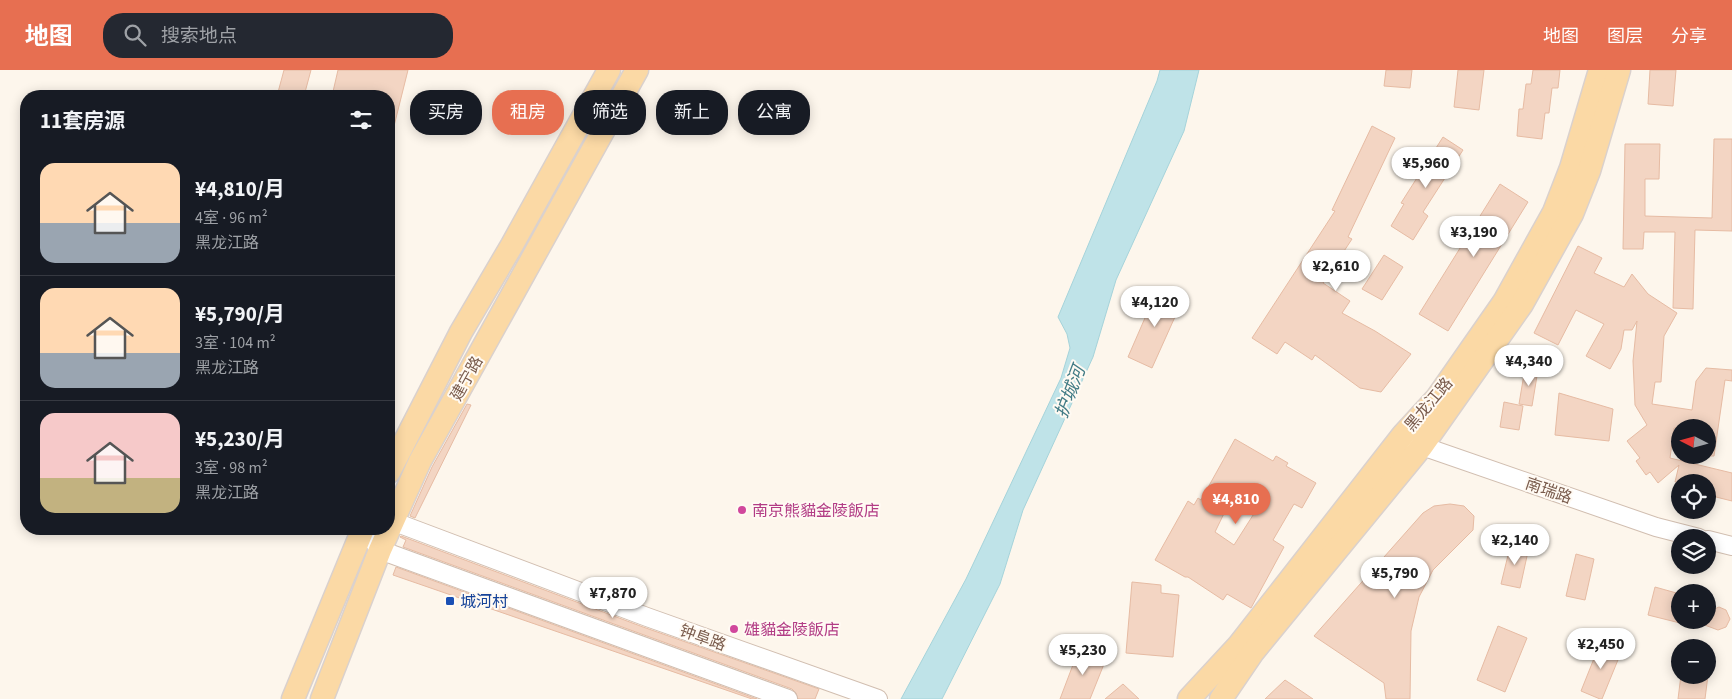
<!DOCTYPE html>
<html lang="zh">
<meta charset="utf-8">
<style>
body{margin:0;font-family:"Source Sans 3","Noto Sans SC",sans-serif;background:#242831;color:#f1f3f6;height:100vh;display:flex;flex-direction:column;font-size:19px;white-space:nowrap}
*{box-sizing:border-box;margin:0}
p{font-size:16px;color:#9ea1a6}
.icon{flex:none;width:28px;height:28px;fill:none;stroke:currentColor;stroke-width:2;stroke-linecap:round;stroke-linejoin:round}
.map{position:relative;flex:1;overflow:hidden}
.details{position:absolute;left:20px;top:20px;width:375px;height:445px;display:flex;flex-direction:column;background:#171b24;border-radius:20px;box-shadow:0 2px 12px #0003}
.details>*{flex:none}
.top-card{position:absolute;left:410px;top:20px;width:475px;height:45px;display:flex;gap:10px}
.needle{width:32px;rotate:276deg}
.buttons{position:absolute;left:1671px;top:349px;display:grid;gap:10px}
.buttons a{display:grid;place-items:center;width:45px;height:45px;border-radius:50%;background:#171b24;box-shadow:0 2px 12px #0003;font-size:25px}
.price{position:absolute;translate:-50% -42px;padding:0 11px;border-radius:18px;background:#fff;color:#222;font-size:16px;line-height:32px;filter:drop-shadow(0 1px 2px #0008)}
.price::after{content:'';position:absolute;left:50%;top:30px;width:15px;height:11px;margin-left:-8px;background:inherit;clip-path:polygon(0 0,100% 0,50% 100%)}
.price.current{background:#e76f51;color:#fff}
ul{padding:0;list-style:none}
li{display:flex;align-items:center;gap:15px;height:125px;padding:0 20px}
li+li{border-top:1px solid #363941}
li span{display:grid;place-items:center;flex:none;width:140px;height:100px;border-radius:15px;color:#555}
li>.icon{margin-inline-start:auto}
span .icon{width:60px;height:60px;fill:#fffc;stroke-width:1}
li b{font-size:21px}
h2{display:flex;justify-content:space-between;align-items:center;height:60px;padding:0 20px;font-size:21px}
.chip{padding:0 18px;border-radius:20px;background:#171b24;box-shadow:0 2px 12px #0003;font-size:18px;line-height:45px}
.chip.current{background:#e76f51;color:#fff}
header{display:flex;align-items:center;gap:30px;box-sizing:border-box;height:70px;padding:0 25px;background:#e76f51;color:#fff}
header strong{font-size:24px}
nav{display:flex;gap:28px;margin-inline-start:auto;font-size:18px}
.search{width:350px;height:45px;background:#242831;display:flex;align-items:center;gap:12px;box-sizing:border-box;padding:0 18px;border-radius:20px;color:#9ea1a6;font-size:19px}
.map>svg:first-child{display:block}
.water{fill:#bfe3e8;stroke:#a5d3da}
.building{fill:#f3d5c3;stroke:#e6bba3;fill-rule:evenodd}
.lines{fill:none;stroke-linecap:round;stroke-linejoin:round}
.minor-casing{stroke:#d1beb0;stroke-width:20}
.major-casing{stroke:#dad1cd;stroke-width:25}
.minor{stroke:#fff;stroke-width:18}
.major{stroke:#fbd9a5;stroke-width:22}
.hotel-dot{fill:#d1479c;stroke:#fffaf3;stroke-width:2}
.transit-dot{fill:#1a4fb4;stroke:#fffaf3;stroke-width:2}
.labels{text-anchor:middle;stroke-width:4;stroke-linejoin:round;paint-order:stroke}
.street-label{font-size:16px;fill:#7a5c4d;stroke:#fffaf3}
.hotel-label{font-size:16px;fill:#b23c85;stroke:#fffaf3;text-anchor:start}
.transit-label{font-size:16px;fill:#164399;stroke:#fffaf3;text-anchor:start}
.water-label{font-size:18px;font-style:italic;fill:#437c86;stroke:#fffaf3}
</style>
<header>
<strong>地图</strong>
<div class="search"><svg class="icon" aria-label="search" viewBox="0 0 24 24"><circle cx="10" cy="10" r="6"/><path d="M15 15l6 6"/></svg>搜索地点</div>
<nav><a>地图</a><a>图层</a><a>分享</a></nav>
</header>
<div class="map">
<svg width="1732" height="629" viewBox="0 0 1732 629">
<rect width="100%" height="100%" fill="#fdf6ec"/>
<!-- water -->
<path class="water" d="M1160,0H1199L1184,61L1116,210L1093,287L1023,440L1000,514L942,629H901L966,509L1061,308L1070,278L1067,264L1058,247L1157,11Z"/>
<!-- building -->
<g class="building">
<path d="M284,0H311L304,26H277Z"/>
<path d="M338,0H408L393,60H389V26H332Z"/>
<path d="M1386,0H1412L1410,18L1384,16Z"/>
<path d="M1458,0H1484L1479,40L1454,37Z"/>
<path d="M1533,0H1560L1558,18H1552L1549,43H1545L1542,69L1517,66L1519,39H1523L1526,14H1531Z"/>
<path d="M1650,0H1676L1673,36L1648,34Z"/>
<path d="M1372,56L1395,68L1348,167L1352,169L1323,213L1350,231L1342,243L1375,261L1411,284L1381,322L1360,318L1315,285L1312,290L1285,272L1277,284L1252,268L1335,141L1332,140Z"/>
<path d="M1443,67L1463,80L1423,142L1428,146L1413,170L1391,156L1404,134L1401,133Z"/>
<path d="M1714,69H1732V161L1695,160L1693,239L1673,238L1675,162H1644L1643,179H1623L1625,74H1660L1659,109H1645V146L1712,148Z"/>
<path d="M1500,114L1528,132L1448,261L1419,244Z"/>
<path d="M1578,176L1602,188L1594,203L1624,217L1632,204L1648,224L1677,243L1664,266L1661,312H1655L1652,334L1692,340L1696,311L1706,298L1732,300V311L1725,310L1714,386H1708V358H1674L1670,388L1732,403V431L1708,425V412H1675L1679,395L1658,413L1650,402L1646,405L1636,391L1640,388L1627,371L1647,355L1635,335L1633,291L1637,251L1632,260H1624L1621,279L1610,299L1586,286L1604,254L1576,240L1558,275L1534,263Z"/>
<path d="M1384,185L1403,197L1382,230L1362,219Z"/>
<path d="M1158,218L1183,229L1152,298L1128,287Z"/>
<path d="M1525,298L1538,300L1532,336L1519,334Z"/>
<path d="M1559,323L1613,339L1609,371L1555,365Z"/>
<path d="M1504,332L1523,336L1519,360L1500,357Z"/>
<path d="M467,334L471,335L415,448L410,446L432,397Z"/>
<path d="M1235,369L1273,391L1276,386L1288,393L1286,396L1316,413L1302,438L1294,434L1273,470L1284,477L1251,538L1227,524L1223,530L1188,507H1185L1155,490L1188,431L1194,435L1198,428L1201,430ZM1232,427L1255,442L1234,475L1215,462Z"/>
<path d="M1450,434L1464,436L1474,446L1473,460L1433,500L1419,527L1411,561L1410,629H1386L1384,613L1314,566L1423,443L1434,436Z"/>
<path d="M401,466L643,557L819,619L815,629H798L796,623L792,619L403,477L406,470L400,467Z"/>
<path d="M1511,473L1529,477L1520,518L1501,514Z"/>
<path d="M1576,484L1594,489L1585,530L1566,526Z"/>
<path d="M396,497L757,629H752L393,505Z"/>
<path d="M1132,512L1161,515V523L1179,525L1173,587L1126,583Z"/>
<path d="M1655,517L1680,524V553L1648,545Z"/>
<path d="M1719,537L1726,540L1730,549L1726,557L1718,560L1702,554L1705,550H1708V546L1712,540Z"/>
<path d="M1498,556L1527,568L1505,622L1477,610Z"/>
<path d="M1601,571L1622,580L1602,629H1600L1581,621Z"/>
<path d="M1079,579L1106,589L1090,629H1060Z"/>
<path d="M1681,605H1708L1705,629H1678Z"/>
<path d="M1285,610L1313,629H1265Z"/>
<path d="M1123,614L1139,629H1105Z"/>
</g>
<g class="lines">
<!-- minor casing -->
<g class="minor-casing">
<g id="minor">
<path d="M1412,370L1422,376L1656,457L1699,468"/>
<path d="M389,452L392,451L647,547L878,629"/>
<path d="M365,459L380,480L788,629"/>
<path d="M1708,470L1732,476"/>
</g>
</g>
<!-- major casing -->
<g class="major-casing">
<g id="major">
<path d="M389,402L461,262L512,175L609,0"/>
<path d="M293,629L363,459"/>
<path d="M322,629L380,480L420,391L637,0"/>
<path d="M1189,629L1239,575L1403,365L1437,328L1504,232L1554,142L1571,98L1600,0"/>
<path d="M1221,629L1253,582L1422,376L1522,234L1572,144L1589,101L1619,0"/>
</g>
</g>
<!-- minor -->
<use href="#minor" class="minor"/>
<!-- major -->
<use href="#major" class="major"/>
</g>
<!-- markers -->
<g class="hotel-dot">
<circle cx="742" cy="440" r="5"/>
<circle cx="734" cy="559" r="5"/>
</g>
<rect class="transit-dot" x="445" y="526" width="10" height="10" rx="2.5"/>
<g class="labels">
<!-- street labels -->
<g class="street-label">
<text transform="translate(466 308) rotate(-61)" y="6">建宁路</text>
<text transform="translate(1428 334) rotate(-50)" y="6">黑龙江路</text>
<text transform="translate(1549 420) rotate(19)" y="6">南瑞路</text>
<text transform="translate(703 567) rotate(20)" y="6">钟阜路</text>
</g>
<!-- hotel labels -->
<g class="hotel-label">
<text x="752" y="446">南京熊貓金陵飯店</text>
<text x="744" y="565">雄貓金陵飯店</text>
</g>
<!-- transit labels -->
<g class="transit-label">
<text x="460" y="537">城河村</text>
</g>
<!-- water labels -->
<g class="water-label">
<text transform="translate(1070 322) rotate(-69)" y="6">护城河</text>
</g>
</g>
</svg>
<div class="buttons">
<a><svg class="needle" viewBox="-14 -14 28 28"><path d="M0-13l5 13h-10z" fill="#e53935"/><path d="M0 13l5-13h-10z" fill="#9ea1a6"/></svg></a>
<a><svg class="icon" aria-label="locate" viewBox="0 0 24 24"><circle cx="12" cy="12" r="6"/><path d="M12 2v4M12 18v4M2 12h4M18 12h4"/></svg></a>
<a><svg class="icon" aria-label="layers" viewBox="0 0 24 24"><path d="M12 4l9 5-9 5-9-5zM3 14l9 5 9-5"/></svg></a>
<a>+</a>
<a>−</a>
</div>
<b class="price" style="left:1426px;top:119px">¥5,960</b>
<b class="price" style="left:1474px;top:188px">¥3,190</b>
<b class="price" style="left:1336px;top:222px">¥2,610</b>
<b class="price" style="left:1155px;top:258px">¥4,120</b>
<b class="price" style="left:1529px;top:317px">¥4,340</b>
<b class="price current" style="left:1236px;top:455px">¥4,810</b>
<b class="price" style="left:1515px;top:496px">¥2,140</b>
<b class="price" style="left:1395px;top:529px">¥5,790</b>
<b class="price" style="left:613px;top:549px">¥7,870</b>
<b class="price" style="left:1601px;top:600px">¥2,450</b>
<b class="price" style="left:1083px;top:606px">¥5,230</b>
<div class="top-card">
<a class="chip">买房</a>
<a class="chip current">租房</a>
<a class="chip">筛选</a>
<a class="chip">新上</a>
<a class="chip">公寓</a>
</div>
<section class="details">
<h2>11套房源<svg class="icon" aria-label="filters" viewBox="0 0 24 24"><path d="M4 7h16M4 17h16"/><circle cx="9" cy="7" r="2"/><circle cx="15" cy="17" r="2"/></svg></h2>
<ul>
<li><span style="background:linear-gradient(#ffd9b3 60%,#9aa5b1 0)"><svg class="icon" aria-label="home" viewBox="0 0 24 24"><path d="M3 11l9-7 9 7M6 9v11h12V9"/></svg></span><div><b>¥4,810/月</b><p>4室 · 96 m²</p><p>黑龙江路</p></div></li>
<li><span style="background:linear-gradient(#ffd9b3 65%,#9aa5b1 0)"><svg class="icon" aria-label="home" viewBox="0 0 24 24"><path d="M3 11l9-7 9 7M6 9v11h12V9"/></svg></span><div><b>¥5,790/月</b><p>3室 · 104 m²</p><p>黑龙江路</p></div></li>
<li><span style="background:linear-gradient(#f6c9c9 65%,#c2b280 0)"><svg class="icon" aria-label="home" viewBox="0 0 24 24"><path d="M3 11l9-7 9 7M6 9v11h12V9"/></svg></span><div><b>¥5,230/月</b><p>3室 · 98 m²</p><p>黑龙江路</p></div></li>
</ul>
</section>
</div>
